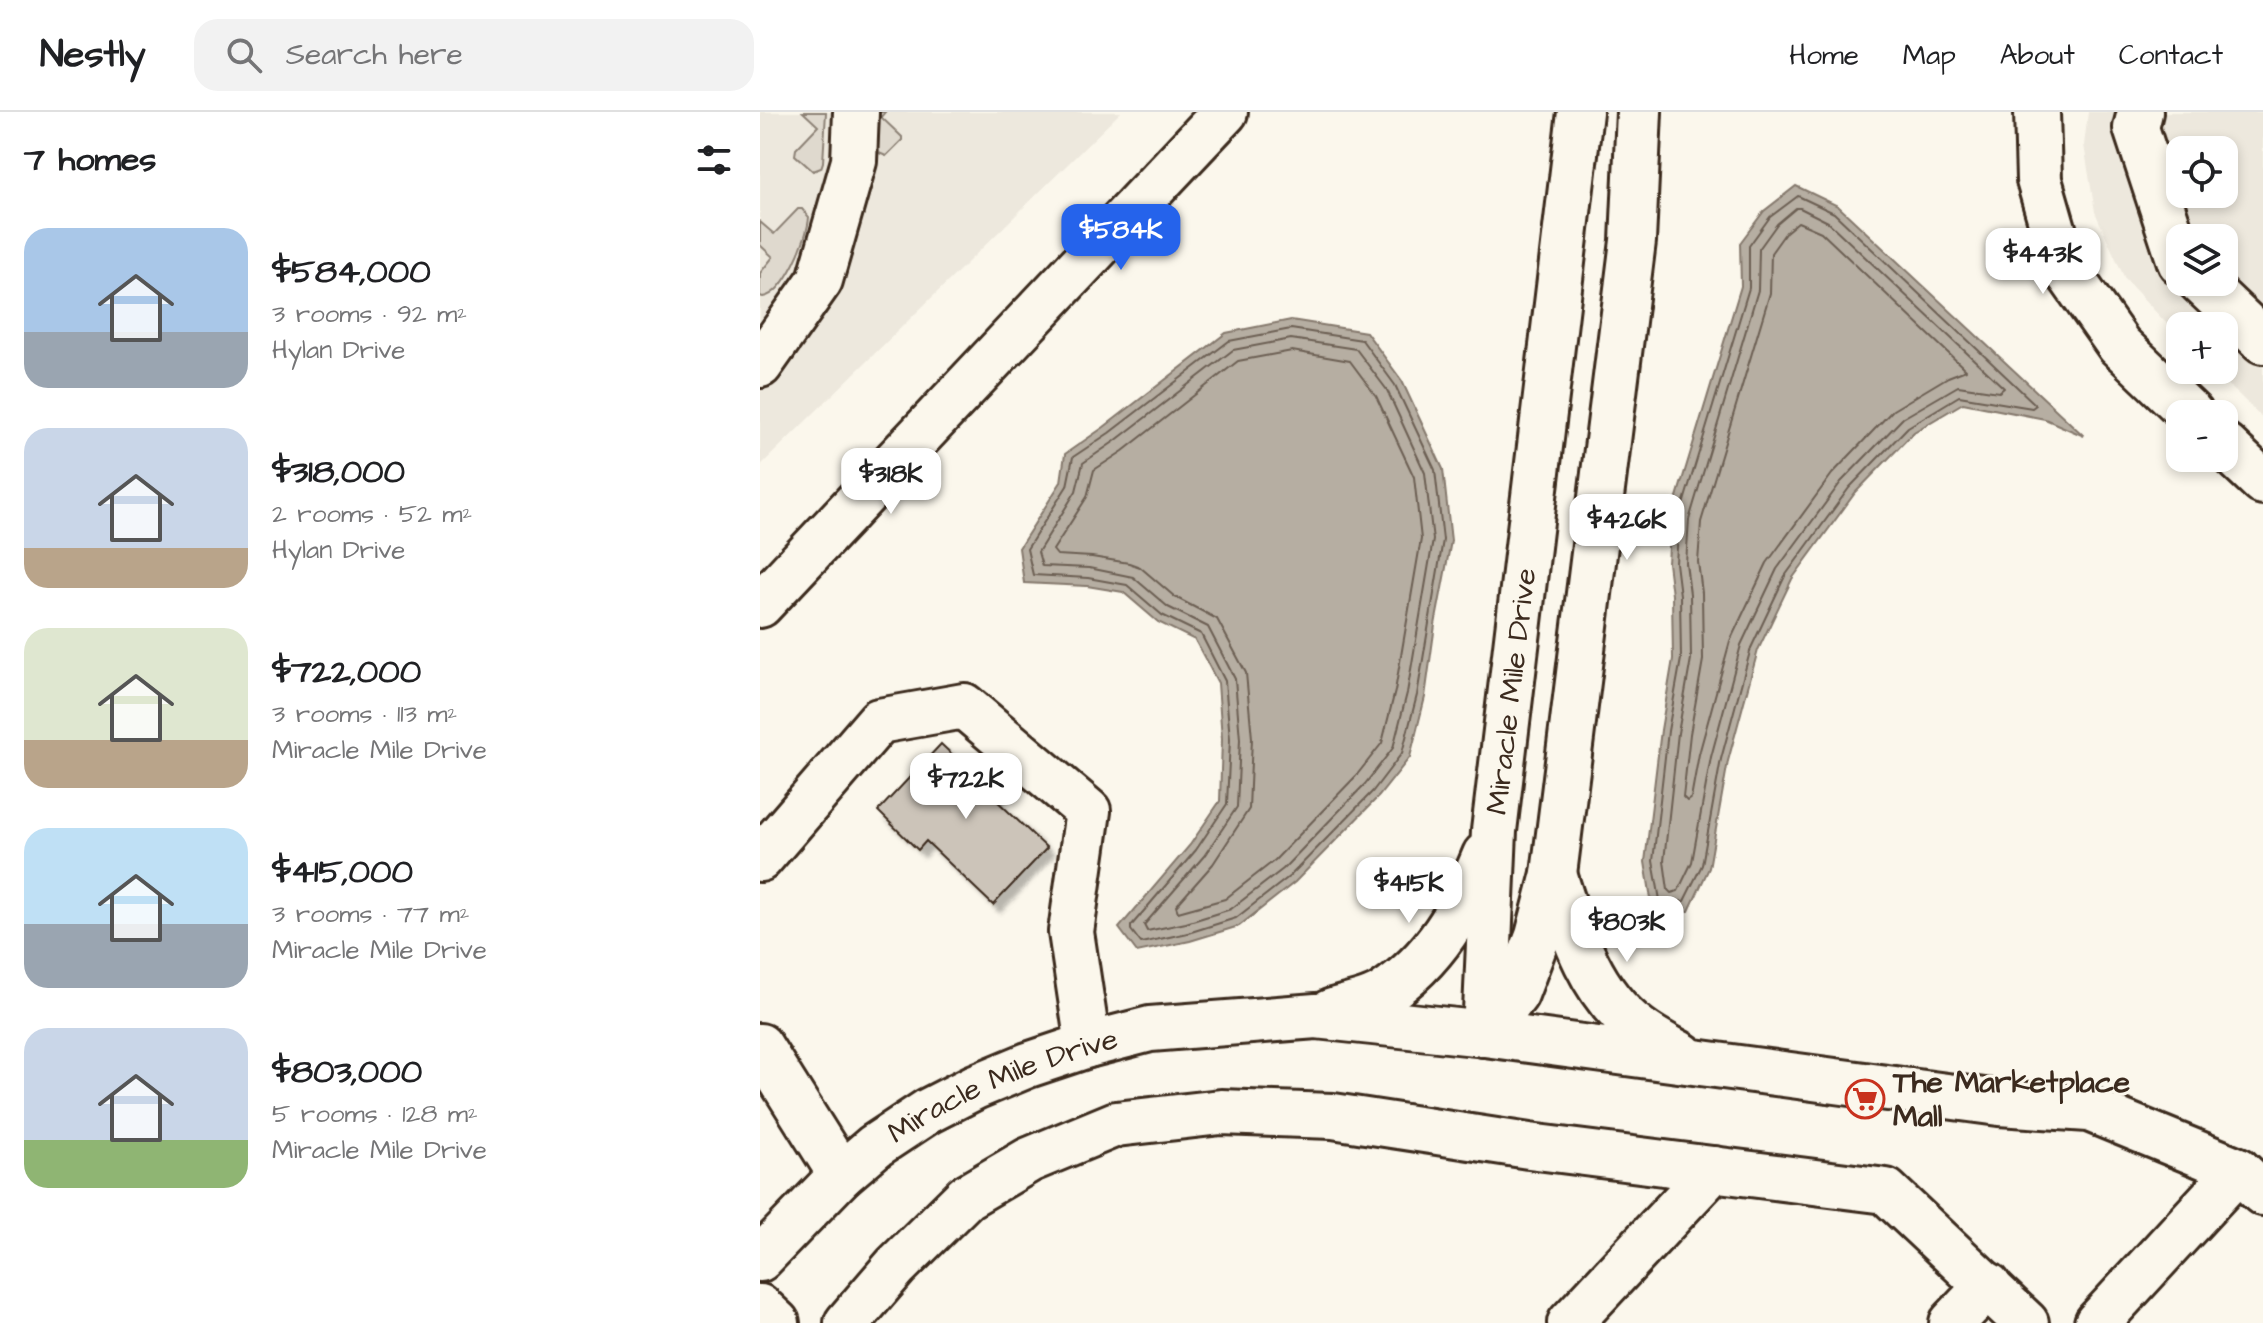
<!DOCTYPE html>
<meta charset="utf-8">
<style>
body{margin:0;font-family:"Architects Daughter",sans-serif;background:#f2f2f2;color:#202124;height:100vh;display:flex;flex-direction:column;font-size:30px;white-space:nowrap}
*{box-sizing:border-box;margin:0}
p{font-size:26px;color:#757577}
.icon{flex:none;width:44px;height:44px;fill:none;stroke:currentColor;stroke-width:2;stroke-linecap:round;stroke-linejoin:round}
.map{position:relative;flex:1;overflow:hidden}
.panel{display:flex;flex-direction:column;background:#fff;width:760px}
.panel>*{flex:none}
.fabs{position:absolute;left:1406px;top:24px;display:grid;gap:16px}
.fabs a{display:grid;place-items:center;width:72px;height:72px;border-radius:16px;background:#fff;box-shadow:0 4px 12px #0003;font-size:40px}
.price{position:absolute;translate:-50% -68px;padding:0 18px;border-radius:16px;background:#fff;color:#222;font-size:26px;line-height:52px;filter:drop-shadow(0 2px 4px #0008)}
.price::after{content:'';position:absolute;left:50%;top:48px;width:24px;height:18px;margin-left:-12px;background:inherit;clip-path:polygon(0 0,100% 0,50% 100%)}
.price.current{background:#2563eb;color:#fff}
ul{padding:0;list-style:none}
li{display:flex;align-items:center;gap:24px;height:200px;padding:0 24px}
li span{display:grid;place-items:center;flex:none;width:224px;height:160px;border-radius:24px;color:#555}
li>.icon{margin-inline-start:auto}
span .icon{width:96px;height:96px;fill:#fffc;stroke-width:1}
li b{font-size:34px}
h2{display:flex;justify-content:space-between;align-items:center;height:96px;padding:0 24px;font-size:34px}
header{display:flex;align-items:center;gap:48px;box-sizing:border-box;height:112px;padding:0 40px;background:#fff;border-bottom:2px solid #e0e0e0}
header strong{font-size:38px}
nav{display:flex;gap:44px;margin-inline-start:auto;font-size:28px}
.search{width:560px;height:72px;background:#f2f2f2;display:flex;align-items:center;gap:20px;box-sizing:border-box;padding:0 28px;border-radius:24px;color:#757577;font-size:30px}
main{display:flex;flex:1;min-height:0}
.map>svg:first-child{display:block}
.built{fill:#ede8dd;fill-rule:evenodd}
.green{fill:#dfd9ce;stroke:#8d8276;stroke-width:2}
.water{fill:#b6aea2;stroke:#85796d;stroke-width:2}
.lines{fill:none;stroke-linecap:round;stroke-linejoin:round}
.shore{stroke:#6c5f53;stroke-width:2}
.building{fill:#ccc4b9;stroke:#3b2a1e;stroke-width:2;filter:url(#shadow)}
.minor-casing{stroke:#3b2a1e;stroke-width:50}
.major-casing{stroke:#3b2a1e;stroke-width:50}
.minor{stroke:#fbf7ec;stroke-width:44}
.major{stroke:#fbf7ec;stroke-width:44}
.labels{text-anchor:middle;stroke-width:6;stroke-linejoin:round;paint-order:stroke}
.street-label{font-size:30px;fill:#3b2a1e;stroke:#fbf7ec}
.poi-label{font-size:30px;font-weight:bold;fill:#3b2a1e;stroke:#fbf7ec;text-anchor:start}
</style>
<header>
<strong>Nestly</strong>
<div class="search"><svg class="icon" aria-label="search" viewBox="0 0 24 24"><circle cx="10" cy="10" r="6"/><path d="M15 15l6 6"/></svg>Search here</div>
<nav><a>Home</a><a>Map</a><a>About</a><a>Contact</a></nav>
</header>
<main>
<section class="panel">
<h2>7 homes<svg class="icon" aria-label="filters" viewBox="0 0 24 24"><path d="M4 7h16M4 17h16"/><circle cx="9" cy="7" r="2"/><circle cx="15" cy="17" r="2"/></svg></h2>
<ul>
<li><span style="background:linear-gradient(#a9c7e8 65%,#9aa5b1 0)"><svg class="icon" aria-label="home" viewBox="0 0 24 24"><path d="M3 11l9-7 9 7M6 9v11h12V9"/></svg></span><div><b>$584,000</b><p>3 rooms · 92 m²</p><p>Hylan Drive</p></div></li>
<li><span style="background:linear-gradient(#c9d6e8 75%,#b9a48a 0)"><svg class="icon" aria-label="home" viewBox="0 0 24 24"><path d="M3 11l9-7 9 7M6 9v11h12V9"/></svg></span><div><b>$318,000</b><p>2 rooms · 52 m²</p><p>Hylan Drive</p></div></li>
<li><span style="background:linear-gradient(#dfe7d0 70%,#b9a48a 0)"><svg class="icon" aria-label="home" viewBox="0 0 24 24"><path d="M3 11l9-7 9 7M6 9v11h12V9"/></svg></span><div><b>$722,000</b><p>3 rooms · 113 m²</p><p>Miracle Mile Drive</p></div></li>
<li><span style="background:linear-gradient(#bfe0f5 60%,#9aa5b1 0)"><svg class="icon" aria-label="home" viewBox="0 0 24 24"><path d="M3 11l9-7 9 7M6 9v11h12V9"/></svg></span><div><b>$415,000</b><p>3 rooms · 77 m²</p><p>Miracle Mile Drive</p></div></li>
<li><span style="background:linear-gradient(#c9d6e8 70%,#8fb573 0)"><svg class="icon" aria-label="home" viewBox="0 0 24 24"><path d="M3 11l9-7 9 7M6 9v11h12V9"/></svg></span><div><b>$803,000</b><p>5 rooms · 128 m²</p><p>Miracle Mile Drive</p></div></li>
</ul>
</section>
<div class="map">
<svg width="1503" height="1211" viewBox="0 0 1503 1211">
<defs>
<filter id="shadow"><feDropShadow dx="7" dy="7" stdDeviation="2" flood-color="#0004"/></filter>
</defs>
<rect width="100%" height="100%" fill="#fbf7ec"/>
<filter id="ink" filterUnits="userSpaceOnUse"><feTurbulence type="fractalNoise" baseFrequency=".0125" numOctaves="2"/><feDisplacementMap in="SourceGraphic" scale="16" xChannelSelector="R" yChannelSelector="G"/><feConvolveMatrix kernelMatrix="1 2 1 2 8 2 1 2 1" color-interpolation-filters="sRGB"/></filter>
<g filter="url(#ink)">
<!-- built -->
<g class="built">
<path d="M0,0H361L0,354Z"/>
<path d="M1328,0H1503V306L1453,258H1464V214H1420V226L1365,167L1335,100L1324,33ZM1420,38H1464V82H1420ZM1420,126H1464V170H1420Z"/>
</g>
<!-- green -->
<g class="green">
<path d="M43,0H66L63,50L61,56L53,59L35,43L36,37L58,14Z"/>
<path d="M119,0H125L121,5L142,25V28L126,44L119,41L118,36Z"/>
<path d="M38,97H42L49,105C48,126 25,182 3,185L0,184V161L13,145L0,133V110L14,122Z"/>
</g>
<!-- water -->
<g class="water">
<path d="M1036,74L1078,94L1324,324L1285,307L1203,291L1154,320L1095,381L1032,467L998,538L968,649L949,756L929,799H893L885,750L901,618L913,547L912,483L908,451L911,405L981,174L980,131L1004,99Z"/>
<path d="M531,208L606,220L642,269L683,357L691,429L675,513L665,585L650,645L619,684L535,770L479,814L430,829L377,840L359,816L430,733L460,689L462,627L458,571L435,528L398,510L363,480L327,474L264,471L259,436L301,370L305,342L344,315L466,221Z"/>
</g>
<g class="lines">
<!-- shore -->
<g class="shore">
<path d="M1038,84L1074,101L1276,293L1272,296L1199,284L1148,315L1089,376L1025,464L991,536L961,647L942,753L924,789L903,791L900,788L893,749L908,619L921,547L920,483L916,451L919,406L989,176V134L1010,105Z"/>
<path d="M1036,96H1040L1068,110L1244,276L1239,280L1198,274L1143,306L1081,370L1017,457L981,533L951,645L932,750L918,779L911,781L908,778L904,749L918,621L931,547L930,482L926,451L929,408L998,178L999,137L1017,112Z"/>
<path d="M1038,110L1061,120L1206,258L1188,265L1133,298L1072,362L1007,451L970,529L939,642L931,686L927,689L923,685L930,622L943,548L942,481L938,450L941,410L1010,181L1011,141L1026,120Z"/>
<path d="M531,217L602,228L635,273L675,358L683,428L657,583L642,641L613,679L530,764L476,806L428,821L381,831L371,818V814L436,738L467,692L470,627L465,569L441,522L402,503L367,473L328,466L273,463L267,437L307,374L313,345L349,321L469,229Z"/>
<path d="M531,227L596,237L627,278L665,361L673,428L647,581L633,636L605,672L523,757L471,797L426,811L387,819L384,813L444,744L477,695L480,627L475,567L448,515L408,495L373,465L329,456L282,454L278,440L316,379L323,351L355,329L473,238Z"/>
<path d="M532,239L590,249L616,284L654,365L661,427L635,579L622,631L596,664L515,748L465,787L418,800L416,794L453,752L489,697L492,626L486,561L457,507L415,485L380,455L369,451L332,445L297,443L293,438L327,385L334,358L363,339L478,249Z"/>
</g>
</g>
<!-- building -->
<path class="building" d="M181,632L218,667L244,639L262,657L234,686L287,736L233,793L166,729L158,738L118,699Z"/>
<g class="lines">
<!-- minor casing -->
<g class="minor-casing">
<g id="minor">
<path d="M1277,0L1279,68L1304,155L1359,233L1431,302"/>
<path d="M1380,0L1376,16L1420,150"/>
<path d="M1441,170L1503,229"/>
<path d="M0,253L60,168L94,49L96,0"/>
<path d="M1464,333L1503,370"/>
<path d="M0,747L119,609L204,594L328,699L311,820L328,933"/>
<path d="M794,762C812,819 829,880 879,917C892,927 908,935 922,943"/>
<path d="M570,900C587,894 609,891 623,882C676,847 702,799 725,743"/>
<path d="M725,922L756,882L778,824L794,762L873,129L879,0"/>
<path id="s1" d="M725,922L734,719L820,0"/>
<path d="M0,934L81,1063"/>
<path id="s2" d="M0,1147L81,1063L115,1034L168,999L215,975L268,953L328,933L390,917L556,904L725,922L1239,991L1329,997L1478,1058L1503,1081"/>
<path d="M0,1195L17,1211"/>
<path d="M87,1211L136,1154L206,1085L269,1048L356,1012L461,1000L573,1004L769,1034L1126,1079L1266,1211"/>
<path d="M810,1211L954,1057"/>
<path d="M1192,1211L1228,1173"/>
<path d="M1337,1211L1478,1058"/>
</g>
</g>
<!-- major casing -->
<g class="major-casing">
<path id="major" d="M0,493L465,0"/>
</g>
<!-- minor -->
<use href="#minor" class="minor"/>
<!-- major -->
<use href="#major" class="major"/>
</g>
</g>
<!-- icons -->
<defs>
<g id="supermarket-ring" transform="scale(2)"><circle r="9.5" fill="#fbf7ec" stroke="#c8321e" stroke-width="1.5"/><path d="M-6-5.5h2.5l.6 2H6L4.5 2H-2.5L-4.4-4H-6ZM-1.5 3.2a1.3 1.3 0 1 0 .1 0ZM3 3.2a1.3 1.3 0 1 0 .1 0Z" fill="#c8321e"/></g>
</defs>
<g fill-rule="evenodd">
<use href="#supermarket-ring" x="1105" y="987"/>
</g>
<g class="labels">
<!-- street labels -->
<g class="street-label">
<text dy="10" stroke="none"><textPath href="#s1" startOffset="344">Miracle Mile Drive</textPath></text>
<text dy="10" stroke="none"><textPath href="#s2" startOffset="304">Miracle Mile Drive</textPath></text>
</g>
<!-- poi labels -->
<g class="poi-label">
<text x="1133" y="980">The Marketplace<tspan x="1133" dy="34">Mall</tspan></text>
</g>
</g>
</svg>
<div class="fabs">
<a><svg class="icon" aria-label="locate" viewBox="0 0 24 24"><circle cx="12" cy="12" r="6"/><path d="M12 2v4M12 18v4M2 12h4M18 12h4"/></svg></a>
<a><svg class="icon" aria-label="layers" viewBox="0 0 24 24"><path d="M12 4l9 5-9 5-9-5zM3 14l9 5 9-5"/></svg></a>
<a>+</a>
<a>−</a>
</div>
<b class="price current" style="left:361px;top:160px">$584K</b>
<b class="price" style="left:1283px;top:184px">$443K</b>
<b class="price" style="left:131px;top:404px">$318K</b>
<b class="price" style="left:867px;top:450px">$426K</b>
<b class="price" style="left:206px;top:709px">$722K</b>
<b class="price" style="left:649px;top:813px">$415K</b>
<b class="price" style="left:867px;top:852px">$803K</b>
</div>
</main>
